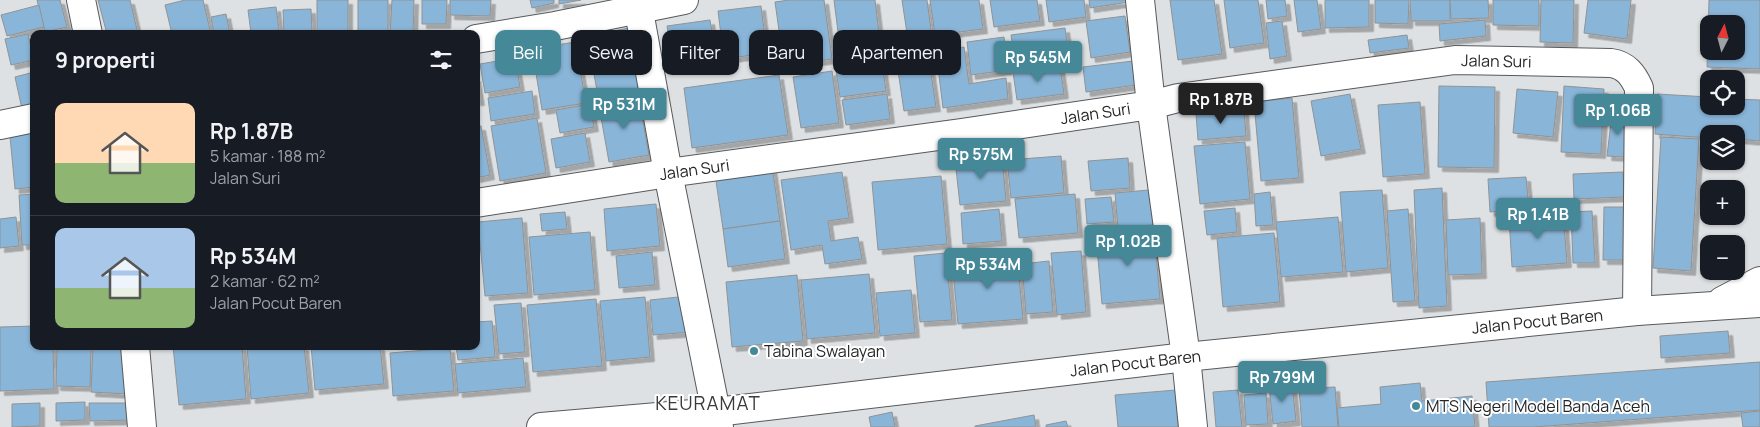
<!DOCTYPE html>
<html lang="id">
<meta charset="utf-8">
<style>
body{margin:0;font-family:Manrope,sans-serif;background:#242831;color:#f1f3f6;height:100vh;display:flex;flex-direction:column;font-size:19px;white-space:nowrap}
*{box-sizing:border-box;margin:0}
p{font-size:16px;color:#9ea1a6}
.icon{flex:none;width:28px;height:28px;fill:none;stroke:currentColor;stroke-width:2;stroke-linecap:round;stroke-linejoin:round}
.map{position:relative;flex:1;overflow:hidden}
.details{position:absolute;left:30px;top:30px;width:450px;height:320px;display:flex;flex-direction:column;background:#171b24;border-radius:10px;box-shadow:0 1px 4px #0004}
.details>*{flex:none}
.top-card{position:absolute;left:495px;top:30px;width:475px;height:45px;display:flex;gap:10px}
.needle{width:32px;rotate:6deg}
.tools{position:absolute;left:1700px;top:15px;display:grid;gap:10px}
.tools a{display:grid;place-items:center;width:45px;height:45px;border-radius:10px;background:#171b24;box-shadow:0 1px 4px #0004;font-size:25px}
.price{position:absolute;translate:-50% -42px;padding:0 11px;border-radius:5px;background:#458898;color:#fff;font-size:16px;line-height:32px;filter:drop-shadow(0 1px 2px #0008)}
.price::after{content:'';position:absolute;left:50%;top:30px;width:15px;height:11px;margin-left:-8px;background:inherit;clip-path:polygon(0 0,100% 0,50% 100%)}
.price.on{background:#222;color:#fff}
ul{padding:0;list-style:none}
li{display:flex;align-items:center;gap:15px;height:125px;padding:0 25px}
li+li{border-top:1px solid #363941}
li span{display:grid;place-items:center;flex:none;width:140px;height:100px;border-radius:10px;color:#555}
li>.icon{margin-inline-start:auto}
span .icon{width:60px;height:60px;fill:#fffc;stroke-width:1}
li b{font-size:21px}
h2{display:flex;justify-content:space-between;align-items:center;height:60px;padding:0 25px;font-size:21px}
.pill{padding:0 18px;border-radius:10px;background:#171b24;box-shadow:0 1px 4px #0004;font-size:18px;line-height:45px}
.pill.on{background:#458898;color:#fff}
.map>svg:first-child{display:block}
.building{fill:#89b5d8;stroke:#909395;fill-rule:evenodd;filter:url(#shadow)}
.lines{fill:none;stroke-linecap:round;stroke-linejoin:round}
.street-casing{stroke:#57595b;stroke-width:30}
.secondary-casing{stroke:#57595b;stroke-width:30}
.street{stroke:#fff;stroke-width:28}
.secondary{stroke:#fff;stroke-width:28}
.poi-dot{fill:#458898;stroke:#fff;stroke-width:2}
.labels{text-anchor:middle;stroke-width:4;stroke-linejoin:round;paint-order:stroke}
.street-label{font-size:16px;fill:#262728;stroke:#fff}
.poi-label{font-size:16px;fill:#262728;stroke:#fff;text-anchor:start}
.quarter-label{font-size:19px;letter-spacing:1px;fill:#393b3d;stroke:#fff}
</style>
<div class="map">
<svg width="1760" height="427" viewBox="0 0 1760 427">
<defs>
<filter id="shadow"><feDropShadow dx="4.5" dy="4.5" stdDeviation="0" flood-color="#0004"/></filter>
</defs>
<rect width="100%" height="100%" fill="#dee1e3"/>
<!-- building -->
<g class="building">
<path d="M37,0H60L67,27L45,32Z"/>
<path d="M98,0H130L138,34H107Z"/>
<path d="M185,0H203L211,34H172L165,5Z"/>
<rect x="317" y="0" width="31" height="34"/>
<rect x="358" y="0" width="30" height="34"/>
<path d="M392,0H414L413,34H390Z"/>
<path d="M422,0H447L446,24H422Z"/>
<path d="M450,0H491L490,16L450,15Z"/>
<path d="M530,0H554V3L532,8Z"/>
<path d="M559,0H581L559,4Z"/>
<path d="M789,0H824L832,59L784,66L775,2Z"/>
<path d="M834,0H875L881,50L841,56Z"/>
<path d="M902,0H927L932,37L908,40Z"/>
<path d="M930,0H979L983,29L935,35Z"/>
<path d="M990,0H1037L1040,21L994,27Z"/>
<path d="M1046,0H1084L1086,17L1049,22Z"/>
<path d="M1089,0H1129V2L1090,8Z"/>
<path d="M1170,0H1214L1222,54L1178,60Z"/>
<path d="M1224,0H1258L1264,43L1230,48Z"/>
<path d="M1266,0H1285L1287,16L1268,19Z"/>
<path d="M1294,0H1317L1321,29L1298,32Z"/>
<path d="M1325,0H1369V27L1325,28Z"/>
<path d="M1375,0H1409L1408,24L1375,23Z"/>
<path d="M1410,0H1450V21H1411Z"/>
<path d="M1450,0H1488L1489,18L1451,19Z"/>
<path d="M1493,0H1539V26L1493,25Z"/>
<path d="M1541,0H1574L1573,43L1540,42Z"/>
<path d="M1588,0H1631L1627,39L1584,33Z"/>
<path d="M1709,0H1760V69L1707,67ZM1709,24H1736V51H1709Z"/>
<path d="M39,5L44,27L7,36L1,15Z"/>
<path d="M761,6L767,53L724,59L718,11Z"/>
<path d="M276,7L279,30L251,33L248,10Z"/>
<path d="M311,9L312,34H284L283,10Z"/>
<path d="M226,14L230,34H214L211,17Z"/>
<path d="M1125,16L1130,52L1091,58L1086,21Z"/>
<path d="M710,20L717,63L674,68L667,26Z"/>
<path d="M1485,20L1486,36L1440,41L1439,24Z"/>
<path d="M1282,21L1287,56L1270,59L1266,23Z"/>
<path d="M629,28L640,89L598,96L587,36Z"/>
<path d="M1065,28L1070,61L1016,69L1011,35Z"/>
<path d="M28,34L34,60L11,65L5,39Z"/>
<path d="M1407,35L1409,48L1370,53L1368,40Z"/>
<path d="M1004,37L1008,70L971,75L967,42Z"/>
<path d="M575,42L586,103L542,110L532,49Z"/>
<path d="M964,47L969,84L1006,78L1008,99L943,108L936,51Z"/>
<path d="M881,57L886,91L840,97L835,63Z"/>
<path d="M515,58L520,87L485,93L480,64Z"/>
<path d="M929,60L936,107L904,111L897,64Z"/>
<path d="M1133,61L1136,85L1086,92L1083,67Z"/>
<path d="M1060,66L1064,94L1017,100L1013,72Z"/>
<path d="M832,71L839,123L801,128L793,77Z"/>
<path d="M34,72V106L22,109L15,77Z"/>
<path d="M779,75L788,135L692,148L684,88Z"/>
<path d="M476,77L480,101H476Z"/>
<path d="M1439,86L1495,87L1494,168L1438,167Z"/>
<path d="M1564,86L1604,89L1601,154L1561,152Z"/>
<path d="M1517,89L1558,92L1553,137L1513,133Z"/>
<path d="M532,91L535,114L491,121L488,98Z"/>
<path d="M887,94L890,119L846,125L842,100Z"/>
<path d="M1350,94L1361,149L1321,156L1311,101Z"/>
<path d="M1657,94L1709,97V106H1736V99L1760,100V141L1736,139V134H1709V138L1655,134Z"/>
<path d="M1292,98L1299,178L1261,181L1254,102Z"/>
<path d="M639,99L649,155L609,162L599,106Z"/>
<path d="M1420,102L1425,174L1383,177L1378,105Z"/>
<path d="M590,104L594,127L560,133L556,110Z"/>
<path d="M1244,110L1246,136L1198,140L1196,114Z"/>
<path d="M1612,114L1628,116L1624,157L1607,156Z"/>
<path d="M537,118L546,173L500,181L491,126Z"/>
<path d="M34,124V187L15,189L9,126Z"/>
<path d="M476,126H481L490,175L476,178Z"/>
<path d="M585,133L590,162L556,168L551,139Z"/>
<path d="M1661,137L1699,139L1691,271L1653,268Z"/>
<path d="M1245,142L1250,199L1200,204L1194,146Z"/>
<path d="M1002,156L1006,201L960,205L955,160Z"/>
<path d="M1061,156L1064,193L1011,198L1007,160Z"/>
<path d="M1128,158L1130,188L1091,191L1088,161Z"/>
<path d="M772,166L780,221L723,229L715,174Z"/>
<path d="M842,172L849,218L828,221L831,241L858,237L862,259L825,264L822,245L791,250L781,180Z"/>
<path d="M1623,172L1624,197L1574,199L1573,174Z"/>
<path d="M941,176L947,244L878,250L872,182Z"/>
<path d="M1526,177L1529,209L1490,212L1488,179Z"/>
<path d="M1442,188L1447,306L1419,308L1414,190Z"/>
<path d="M1160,189L1163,224L1118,228L1115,193Z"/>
<path d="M1382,190L1388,268L1346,272L1340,192Z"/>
<path d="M1270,192L1273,225L1256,226L1254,194Z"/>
<path d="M34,194V245H22L19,195Z"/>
<path d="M1075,194L1078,233L1019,238L1015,199Z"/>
<path d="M1111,197L1114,222L1087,224L1085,199Z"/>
<path d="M656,204L660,246L607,251L604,209Z"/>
<path d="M1604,207H1627V260H1603Z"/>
<path d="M1235,208L1237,232L1207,235L1204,211Z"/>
<path d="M999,209L1002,241L963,244L961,213Z"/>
<path d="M1408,209L1415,301L1393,302L1387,211Z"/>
<path d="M1592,211L1595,263H1573L1571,212Z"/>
<path d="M565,212L567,229L542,231L540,214Z"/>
<path d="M1563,213L1567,263L1512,267L1509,217Z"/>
<path d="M16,217L19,246L0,248V219Z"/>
<path d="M1338,217L1343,272L1281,277L1276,222Z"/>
<path d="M522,218L528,293L485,296L478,222Z"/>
<path d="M1480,218L1482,274L1448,275L1446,220Z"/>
<path d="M780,221L785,259L728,267L723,229Z"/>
<path d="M1154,231L1160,299L1102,304L1096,236Z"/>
<path d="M590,232L595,290L534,295L529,237Z"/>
<path d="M1274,233L1280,302L1223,307L1217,238Z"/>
<path d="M1081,251L1086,312L1057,315L1051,253Z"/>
<path d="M652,252L655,285L619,288L616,256Z"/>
<path d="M946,253L952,320L920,322L914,256Z"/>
<path d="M1017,256L1023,319L958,324L952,261Z"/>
<path d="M1049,261L1053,312L1026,314L1022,264Z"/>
<path d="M869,274L875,333L807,339L801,280Z"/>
<path d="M797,275L803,341L732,347L726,282Z"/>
<path d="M911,290L915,333L880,336L876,293Z"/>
<path d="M688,296L692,332L653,335L650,300Z"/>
<path d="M645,297L650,357L606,361L600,301Z"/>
<path d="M596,299L602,366L533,372L527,305Z"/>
<path d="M521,303L525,352L499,354L494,305Z"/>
<path d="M492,321L495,357L458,360L456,346H476V322Z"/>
<path d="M34,326V346H53L54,389L0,391V327Z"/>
<path d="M1728,331L1730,353L1661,358L1660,336Z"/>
<path d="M57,346H91L90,387L56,386Z"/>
<path d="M93,346H131L128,394L91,392Z"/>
<path d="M173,346H242L246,399L179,405Z"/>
<path d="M247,346H304L309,393L251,399Z"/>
<path d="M311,346H380L384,384L315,390Z"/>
<path d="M450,348L454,391L393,396L390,353Z"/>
<path d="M523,358L526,387L458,393L455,364Z"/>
<path d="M1760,362V410L1534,427H1489L1486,382Z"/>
<path d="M1292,383L1296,421L1273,424L1269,385Z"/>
<path d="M1420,383L1422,401L1472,396L1475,427H1339L1337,408L1381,404L1380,387Z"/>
<path d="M1335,387L1338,427H1302L1299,389Z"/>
<path d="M1176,390L1180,427H1118L1115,395Z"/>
<path d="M1238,390L1242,427H1216L1213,392Z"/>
<path d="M1266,393L1268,424L1246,425L1244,395Z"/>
<path d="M85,402V420L56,421V403Z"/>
<path d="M40,403V426L12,427V404Z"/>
<path d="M89,403H131V420L90,421Z"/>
<path d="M1760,411V427H1743L1741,413Z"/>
<path d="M892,412L895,427H871L869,417Z"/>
<path d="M1034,415L1036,427H975V426Z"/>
<path d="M1066,421L1068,427H1046V425Z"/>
</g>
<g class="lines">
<!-- street casing -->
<g class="street-casing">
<g id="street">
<path d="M81,0L88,34"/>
<path d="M637,0L668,173L719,427"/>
<path d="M1140,0L1151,105L1186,357L1193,427"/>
<path d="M476,39L555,26L684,0"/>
<path d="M0,125L34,118"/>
<path id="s1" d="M476,203L668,173L961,133L1151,105L1178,98L1455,60L1611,63C1626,65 1633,75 1639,88L1637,311"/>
<path d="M135,346L142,427"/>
</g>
</g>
<!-- secondary casing -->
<g class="secondary-casing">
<g id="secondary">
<path d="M1722,301L1760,281"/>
<path id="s2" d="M541,427L716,412L1186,357L1637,311L1760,303"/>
</g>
</g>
<!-- street -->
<use href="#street" class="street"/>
<!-- secondary -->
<use href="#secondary" class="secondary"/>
</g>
<!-- markers -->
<g class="poi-dot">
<circle cx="754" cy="351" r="5"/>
<circle cx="1416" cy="406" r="5"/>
</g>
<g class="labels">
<!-- street labels -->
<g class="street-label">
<text dy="6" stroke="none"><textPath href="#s1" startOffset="1031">Jalan Suri</textPath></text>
<text dy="6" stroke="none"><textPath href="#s1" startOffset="626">Jalan Suri</textPath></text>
<text dy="6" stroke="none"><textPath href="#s1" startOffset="221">Jalan Suri</textPath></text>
<text dy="6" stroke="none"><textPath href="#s2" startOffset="1002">Jalan Pocut Baren</textPath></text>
<text dy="6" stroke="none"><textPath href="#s2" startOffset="598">Jalan Pocut Baren</textPath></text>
</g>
<!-- poi labels -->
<g class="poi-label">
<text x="764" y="357">Tabina Swalayan</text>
<text x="1426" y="412">MTS Negeri Model Banda Aceh</text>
</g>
<!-- quarter labels -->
<g class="quarter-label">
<text x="708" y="410">KEURAMAT</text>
</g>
</g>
</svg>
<div class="tools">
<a><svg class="needle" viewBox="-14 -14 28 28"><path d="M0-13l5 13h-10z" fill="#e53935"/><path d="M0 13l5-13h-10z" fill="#9ea1a6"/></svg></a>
<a><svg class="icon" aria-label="locate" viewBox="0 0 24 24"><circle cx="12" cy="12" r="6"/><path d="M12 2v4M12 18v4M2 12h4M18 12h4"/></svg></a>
<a><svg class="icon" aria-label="layers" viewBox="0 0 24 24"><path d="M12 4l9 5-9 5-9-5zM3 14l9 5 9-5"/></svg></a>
<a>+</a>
<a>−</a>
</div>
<b class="price" style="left:1038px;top:83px">Rp 545M</b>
<b class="price on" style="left:1221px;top:125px">Rp 1.87B</b>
<b class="price" style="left:624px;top:130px">Rp 531M</b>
<b class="price" style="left:1618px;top:136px">Rp 1.06B</b>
<b class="price" style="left:981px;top:180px">Rp 575M</b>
<b class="price" style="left:1538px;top:240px">Rp 1.41B</b>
<b class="price" style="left:1128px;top:267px">Rp 1.02B</b>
<b class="price" style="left:988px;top:290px">Rp 534M</b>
<b class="price" style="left:1282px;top:403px">Rp 799M</b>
<div class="top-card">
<a class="pill on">Beli</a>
<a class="pill">Sewa</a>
<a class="pill">Filter</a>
<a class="pill">Baru</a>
<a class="pill">Apartemen</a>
</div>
<section class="details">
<h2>9 properti<svg class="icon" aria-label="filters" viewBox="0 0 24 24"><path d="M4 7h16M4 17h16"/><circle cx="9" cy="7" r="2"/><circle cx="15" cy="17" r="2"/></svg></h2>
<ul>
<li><span style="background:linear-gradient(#ffd9b3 60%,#8fb573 0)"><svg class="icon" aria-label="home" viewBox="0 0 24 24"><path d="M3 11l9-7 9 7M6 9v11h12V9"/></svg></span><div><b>Rp 1.87B</b><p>5 kamar · 188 m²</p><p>Jalan Suri</p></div></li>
<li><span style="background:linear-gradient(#a9c7e8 60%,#8fb573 0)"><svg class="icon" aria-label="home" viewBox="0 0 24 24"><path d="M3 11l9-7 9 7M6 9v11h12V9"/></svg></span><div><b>Rp 534M</b><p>2 kamar · 62 m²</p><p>Jalan Pocut Baren</p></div></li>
</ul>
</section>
</div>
